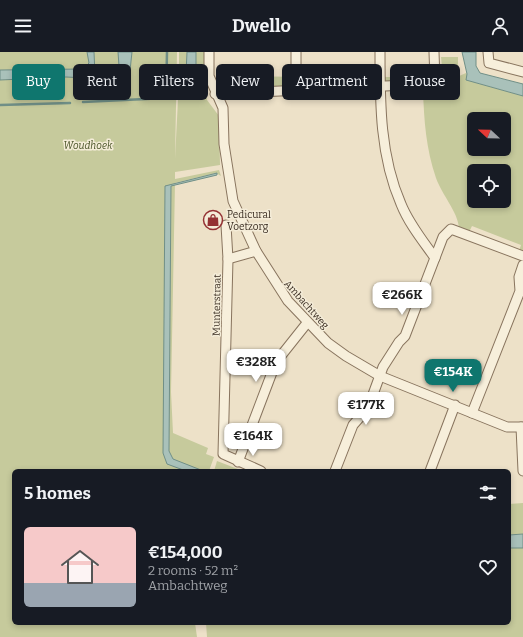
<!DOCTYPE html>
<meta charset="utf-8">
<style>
body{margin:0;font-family:Bitter,serif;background:#20242c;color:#f1f3f6;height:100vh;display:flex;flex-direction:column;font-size:15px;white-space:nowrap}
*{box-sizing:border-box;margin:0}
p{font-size:13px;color:#9ea1a6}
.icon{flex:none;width:22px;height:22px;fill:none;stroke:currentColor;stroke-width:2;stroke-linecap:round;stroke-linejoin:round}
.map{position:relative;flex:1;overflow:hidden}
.side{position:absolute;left:12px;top:417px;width:499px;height:156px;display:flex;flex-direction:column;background:#171b24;border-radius:6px;box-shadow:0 2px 6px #0003}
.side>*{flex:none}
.hud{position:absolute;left:12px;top:12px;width:499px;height:36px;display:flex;gap:8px}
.needle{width:26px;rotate:292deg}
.tools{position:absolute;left:467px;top:60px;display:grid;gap:8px}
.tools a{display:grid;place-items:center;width:44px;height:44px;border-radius:6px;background:#171b24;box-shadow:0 2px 6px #0003;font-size:20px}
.price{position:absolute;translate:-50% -34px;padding:0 9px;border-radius:8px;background:#fff;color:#222;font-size:13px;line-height:26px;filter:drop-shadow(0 1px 2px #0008)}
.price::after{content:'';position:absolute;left:50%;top:24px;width:12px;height:9px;margin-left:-6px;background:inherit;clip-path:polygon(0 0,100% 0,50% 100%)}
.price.on{background:#0f766e;color:#fff}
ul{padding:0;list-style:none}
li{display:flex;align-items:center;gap:12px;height:100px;padding:0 12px}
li+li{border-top:1px solid #363941}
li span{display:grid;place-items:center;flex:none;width:112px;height:80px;border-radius:6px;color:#555}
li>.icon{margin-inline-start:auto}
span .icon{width:48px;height:48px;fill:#fffc;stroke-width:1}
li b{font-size:17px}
h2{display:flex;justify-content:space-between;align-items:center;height:48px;padding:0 12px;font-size:17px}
.chip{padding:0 14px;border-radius:6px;background:#171b24;box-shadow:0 2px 6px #0003;font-size:14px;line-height:36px}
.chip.on{background:#0f766e;color:#fff}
header{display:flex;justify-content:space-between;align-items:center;height:52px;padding:0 12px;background:#171b24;font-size:18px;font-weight:700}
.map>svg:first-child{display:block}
.green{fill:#c6ca9c;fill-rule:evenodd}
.water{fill:#a9c1ba;stroke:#708f87}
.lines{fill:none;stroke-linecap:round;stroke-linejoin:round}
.stream{stroke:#708f87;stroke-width:2.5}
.street-casing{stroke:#88745e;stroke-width:11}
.street{stroke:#f7efdb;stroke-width:9}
.labels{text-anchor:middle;stroke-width:3;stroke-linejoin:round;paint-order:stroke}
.park-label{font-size:10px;font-style:italic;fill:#4a5428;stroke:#f4ecd8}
.poi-label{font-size:10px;fill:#392c21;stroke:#f4ecd8;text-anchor:start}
.street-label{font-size:10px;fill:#392c21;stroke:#f4ecd8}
</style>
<header><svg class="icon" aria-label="menu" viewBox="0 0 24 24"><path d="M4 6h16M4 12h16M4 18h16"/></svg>Dwello<svg class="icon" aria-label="person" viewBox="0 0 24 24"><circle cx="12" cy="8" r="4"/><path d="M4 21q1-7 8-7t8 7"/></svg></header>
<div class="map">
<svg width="523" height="585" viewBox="0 0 523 585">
<rect width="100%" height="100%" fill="#ede1c8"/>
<!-- green -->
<g class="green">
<path d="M0,0H177L175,107L179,28L204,29L207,48L219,64L220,113L175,120V127L219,118L221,124L216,121L175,131L171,340L173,381L208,396L206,402L214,405L209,419H14V571H195L197,585H0Z"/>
<path d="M179,0H187L186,21L179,20Z"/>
<path d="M196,0H205L204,21H196Z"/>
<path d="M441,5H458V14L442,15Z"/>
<path d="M466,21L474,30L523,44V199H519L521,193L472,174L469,180L459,176C458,160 442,143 436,126C426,97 424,68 423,38L433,37L440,25H457ZM474,67H504V97H474ZM474,119H504V149H474Z"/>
<path d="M241,24L371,26V30L298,32V35L231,38L225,27H234Z"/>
<path d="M383,25H429L430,28L404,30L403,26L391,27V31L384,30Z"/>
<path d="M217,409L243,419H214Z"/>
<path d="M523,451V482L509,483V452Z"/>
<path d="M509,495H523V585H207L206,571H509Z"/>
</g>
<!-- water -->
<g class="water">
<path d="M87,0H94L95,23L112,24L108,27L66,25L0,28V18L83,17L89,11Z"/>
<path d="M118,0H132L129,28H120Z"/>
<path d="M187,0H196V21H186Z"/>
<path d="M462,0H476V14L480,21L523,32V44L466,28L467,22Z"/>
<path d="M217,121V123L171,134L169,399L173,407L201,418L186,419L167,412L163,401L165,134Z"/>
<path d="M523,482V496H509V483Z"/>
</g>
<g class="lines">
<!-- stream -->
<g class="stream">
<path d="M83,50L166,46L167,0"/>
<path d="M0,53L70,51"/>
</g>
<!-- street casing -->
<g class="street-casing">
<g id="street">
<path d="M209,0V24L223,56L224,92L233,149L256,199L288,249L328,291L346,304L380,324L507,375H523"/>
<path d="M380,0C380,52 380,104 401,152C409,172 423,189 435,206"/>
<path d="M488,0L489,11L523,20"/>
<path d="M296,13V0"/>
<path d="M215,42L427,32L435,28L434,0"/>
<path d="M226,173L228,207L223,402L261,419"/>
<path d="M228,207L256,199"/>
<path d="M472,361L520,239L519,225L523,213"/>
<path d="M521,375L523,419"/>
<path d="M238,410L276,310L307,271"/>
<path d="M335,419L353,373L368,356L383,315L399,290L405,284L443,185L451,177L523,204"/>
<path d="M430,419L455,353"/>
</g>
</g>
<!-- street -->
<use href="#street" class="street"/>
</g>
<!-- icons -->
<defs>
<g id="shop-ring" transform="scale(1)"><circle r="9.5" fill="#f4ecd8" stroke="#943133" stroke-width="1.5"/><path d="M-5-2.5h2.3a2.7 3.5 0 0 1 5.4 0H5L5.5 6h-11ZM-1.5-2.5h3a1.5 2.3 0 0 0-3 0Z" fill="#943133"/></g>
</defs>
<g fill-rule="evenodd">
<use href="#shop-ring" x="213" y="168"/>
</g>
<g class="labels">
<!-- park labels -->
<g class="park-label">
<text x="88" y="97">Woudhoek</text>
</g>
<!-- poi labels -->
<g class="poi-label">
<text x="227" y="166">Pedicural<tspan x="227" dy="12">Voetzorg</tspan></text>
</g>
<!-- street labels -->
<g class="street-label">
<text transform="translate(307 252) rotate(48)" y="4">Ambachtweg</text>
<text transform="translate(216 253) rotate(-89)" y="4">Munterstraat</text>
</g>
</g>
</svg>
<div class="tools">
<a><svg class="needle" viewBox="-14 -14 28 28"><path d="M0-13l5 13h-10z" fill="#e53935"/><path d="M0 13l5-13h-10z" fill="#9ea1a6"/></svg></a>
<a><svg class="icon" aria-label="locate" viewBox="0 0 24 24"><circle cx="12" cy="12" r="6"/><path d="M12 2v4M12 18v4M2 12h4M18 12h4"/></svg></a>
</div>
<b class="price" style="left:402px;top:264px">€266K</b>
<b class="price" style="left:256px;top:331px">€328K</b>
<b class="price on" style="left:453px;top:341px">€154K</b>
<b class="price" style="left:366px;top:374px">€177K</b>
<b class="price" style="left:253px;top:405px">€164K</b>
<div class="hud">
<a class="chip on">Buy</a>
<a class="chip">Rent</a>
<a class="chip">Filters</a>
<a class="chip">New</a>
<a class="chip">Apartment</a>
<a class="chip">House</a>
</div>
<section class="side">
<h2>5 homes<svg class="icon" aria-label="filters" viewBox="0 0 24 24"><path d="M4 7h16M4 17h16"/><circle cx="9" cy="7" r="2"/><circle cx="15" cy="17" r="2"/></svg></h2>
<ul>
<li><span style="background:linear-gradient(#f6c9c9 70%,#9aa5b1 0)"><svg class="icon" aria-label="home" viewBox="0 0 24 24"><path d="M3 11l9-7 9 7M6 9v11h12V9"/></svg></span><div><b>€154,000</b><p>2 rooms · 52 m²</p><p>Ambachtweg</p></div><svg class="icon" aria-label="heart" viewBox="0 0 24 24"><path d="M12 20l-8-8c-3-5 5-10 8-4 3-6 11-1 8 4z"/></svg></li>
</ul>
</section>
</div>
